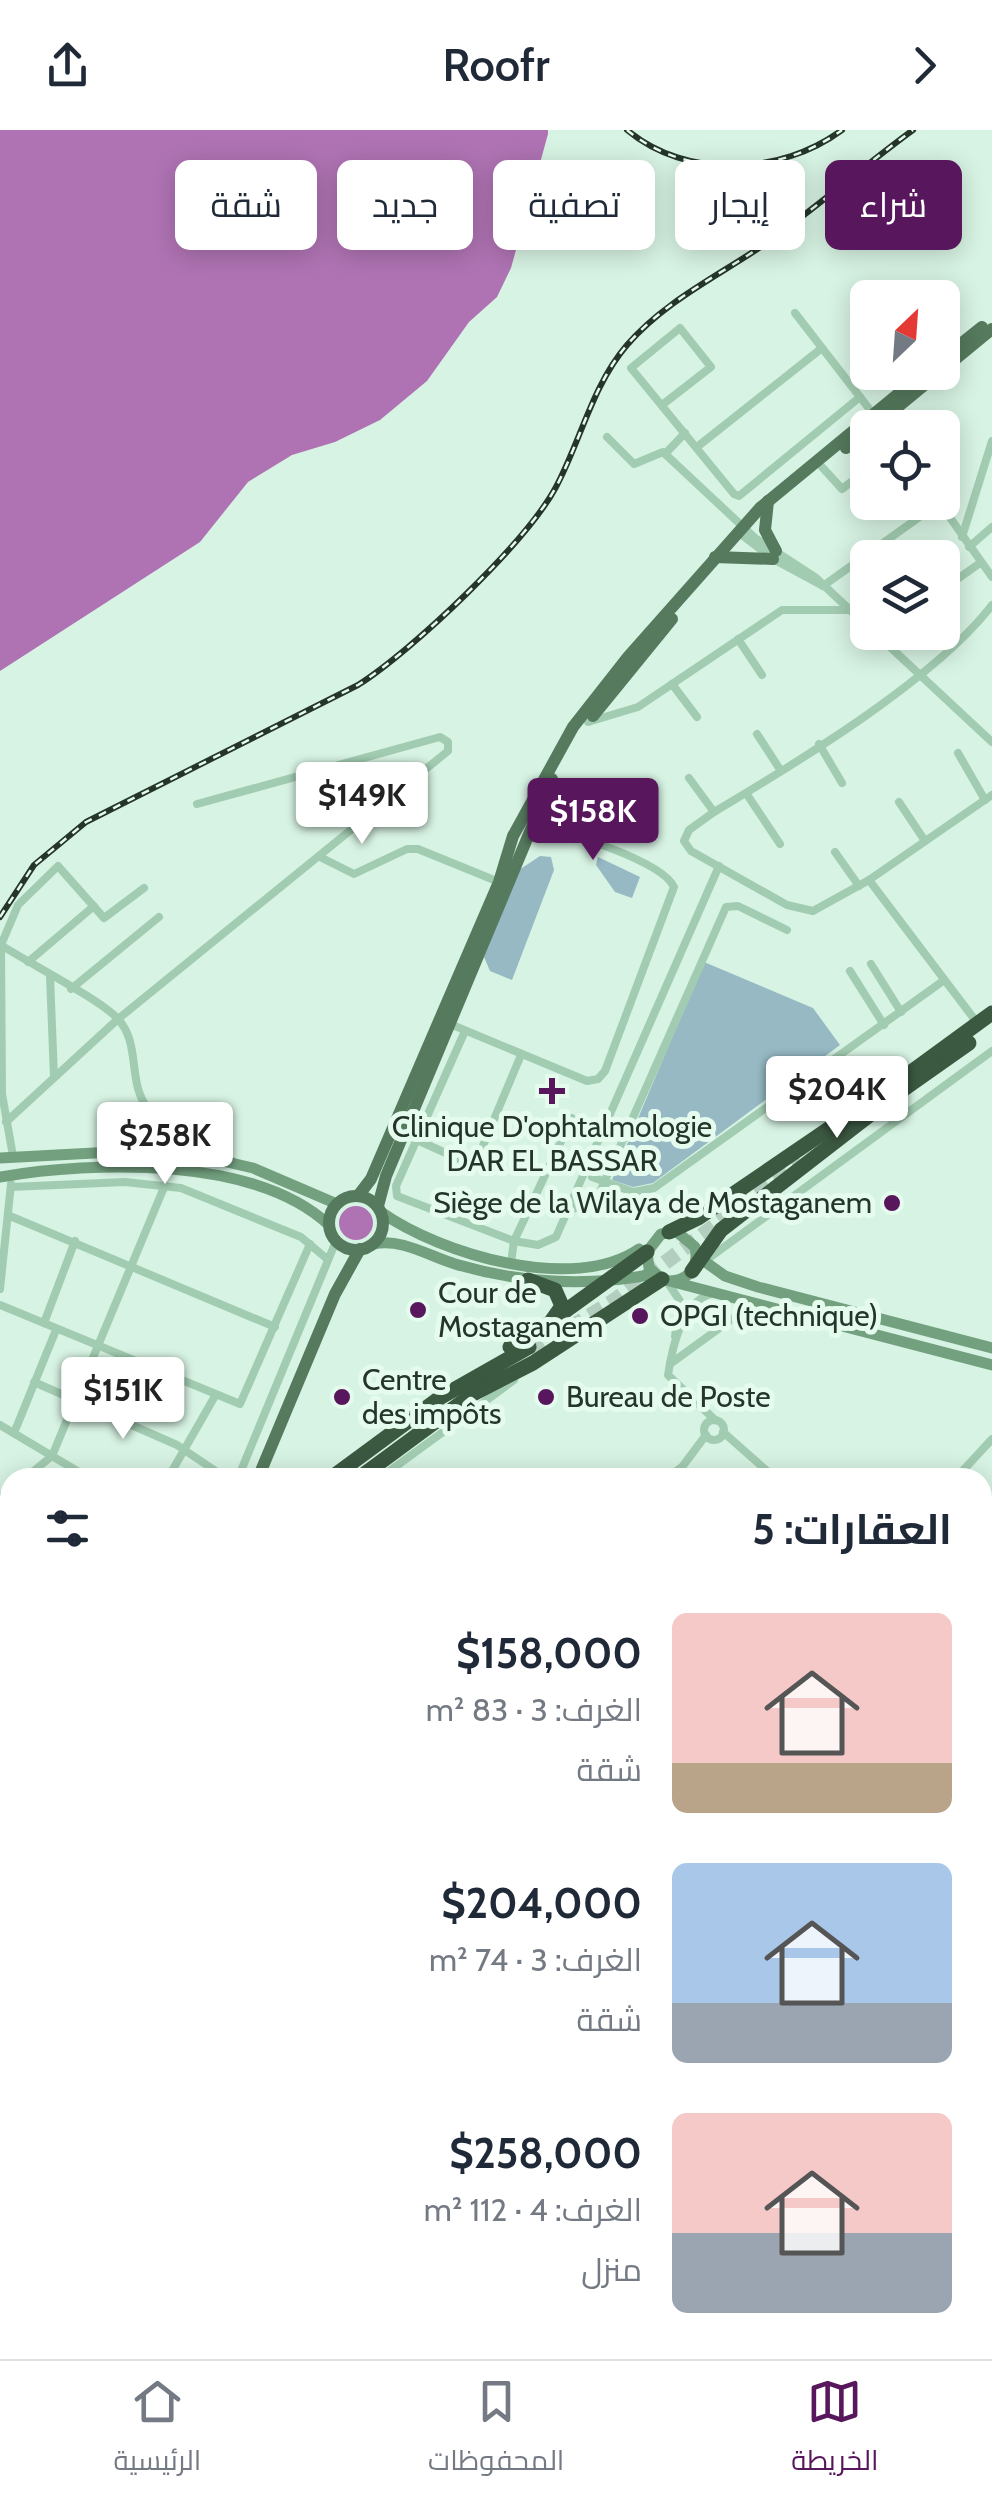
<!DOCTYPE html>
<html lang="ar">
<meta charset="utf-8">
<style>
body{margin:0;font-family:Cabin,Cairo,sans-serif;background:#f2f2f3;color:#1f2937;direction:rtl;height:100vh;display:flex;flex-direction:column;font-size:38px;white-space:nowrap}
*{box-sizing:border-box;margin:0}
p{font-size:32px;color:#747a83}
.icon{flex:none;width:55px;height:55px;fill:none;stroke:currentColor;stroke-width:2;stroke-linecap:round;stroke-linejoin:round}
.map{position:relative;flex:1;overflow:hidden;direction:ltr}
.panel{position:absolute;left:0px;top:1338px;width:992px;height:892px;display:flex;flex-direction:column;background:#fff;border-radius:30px 30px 0 0;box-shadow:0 5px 25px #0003;direction:rtl}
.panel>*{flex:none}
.banner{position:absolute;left:30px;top:30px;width:932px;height:90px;direction:rtl;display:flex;gap:20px}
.needle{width:65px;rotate:25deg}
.fabs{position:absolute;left:850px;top:150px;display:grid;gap:20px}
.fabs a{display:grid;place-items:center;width:110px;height:110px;border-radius:15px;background:#fff;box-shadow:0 5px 25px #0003;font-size:50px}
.price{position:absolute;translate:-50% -85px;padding:0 22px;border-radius:10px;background:#fff;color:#222;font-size:32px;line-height:65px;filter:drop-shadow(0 2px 5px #0008)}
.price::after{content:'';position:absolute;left:50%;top:60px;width:30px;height:22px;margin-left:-15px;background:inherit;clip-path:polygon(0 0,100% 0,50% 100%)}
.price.on{background:#58175c;color:#fff}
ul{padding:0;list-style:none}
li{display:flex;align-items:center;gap:30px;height:250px;padding:0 40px}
li span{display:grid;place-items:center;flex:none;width:280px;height:200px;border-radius:15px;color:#555}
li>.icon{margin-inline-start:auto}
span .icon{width:120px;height:120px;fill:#fffc;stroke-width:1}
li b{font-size:42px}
h2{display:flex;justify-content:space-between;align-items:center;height:120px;padding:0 40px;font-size:42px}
.chip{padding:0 35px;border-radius:15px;background:#fff;box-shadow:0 5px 25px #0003;font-size:35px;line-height:90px}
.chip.on{background:#58175c;color:#fff}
header{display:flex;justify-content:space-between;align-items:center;height:130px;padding:0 40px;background:#fff;font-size:45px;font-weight:600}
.dock{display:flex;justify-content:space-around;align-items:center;height:140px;border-top:2px solid #e0e1e3;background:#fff;font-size:28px;color:#747a83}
.dock a{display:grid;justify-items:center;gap:5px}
.dock .on{color:#58175c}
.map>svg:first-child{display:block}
.green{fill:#96b9c4}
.water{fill:#af73b3}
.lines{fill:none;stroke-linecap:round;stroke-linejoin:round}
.highway-tunnel{stroke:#b3cdbe;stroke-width:15;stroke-dasharray:15 8;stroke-linecap:butt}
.street{stroke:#a2ccb1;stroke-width:8}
.secondary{stroke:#73a07f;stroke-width:11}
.primary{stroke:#557a5d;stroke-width:12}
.highway{stroke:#3b5841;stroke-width:15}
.tram{stroke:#253629;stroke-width:2.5}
.rail-casing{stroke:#253629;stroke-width:6}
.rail{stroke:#e4fbee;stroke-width:2.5;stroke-dasharray:8;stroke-linecap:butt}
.poi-dot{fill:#58175c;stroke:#e4fbee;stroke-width:4}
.labels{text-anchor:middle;stroke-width:10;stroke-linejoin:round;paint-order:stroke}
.poi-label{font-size:30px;fill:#253629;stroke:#e4fbee;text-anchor:start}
</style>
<header><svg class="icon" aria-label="forward" viewBox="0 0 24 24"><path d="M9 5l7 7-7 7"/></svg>Roofr<svg class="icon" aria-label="share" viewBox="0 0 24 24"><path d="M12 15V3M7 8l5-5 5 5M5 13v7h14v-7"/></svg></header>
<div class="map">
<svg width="992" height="2229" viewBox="0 0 992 2229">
<rect width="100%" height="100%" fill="#d7f3e3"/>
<!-- green -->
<g class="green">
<path d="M540,726L551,727L554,740L512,850L490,841L484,827L519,740Z"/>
<path d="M598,727L640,747L632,768L615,762L596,735Z"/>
<path d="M704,832L813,878L840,915L653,1053L633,1057L612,1050Z"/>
</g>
<!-- water -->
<g class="water">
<path d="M0,0H548V4L511,138L497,167L469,192L427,251L380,290L335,312L292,325L248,352L200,412L0,541Z"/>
<circle cx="356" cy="1093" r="17"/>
</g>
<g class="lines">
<!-- highway-tunnel -->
<g class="highway-tunnel">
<path d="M718,1089L799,1028"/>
<path d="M531,1222L615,1170L729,1085"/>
</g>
<!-- street -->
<g class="street">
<path d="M795,183L884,298"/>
<path d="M662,275L711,237L680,198L631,238L734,364L739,366L860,267"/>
<path d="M607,307L634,334L663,322L755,408L815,447L868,497"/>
<path d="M697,317L822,218"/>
<path d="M665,324L685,303"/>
<path d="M822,337L842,359L868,339"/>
<path d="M939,372L992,447"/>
<path d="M738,402L773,429L823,456"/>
<path d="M962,407L992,311"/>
<path d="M969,417L992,397"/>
<path d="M823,456L939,373"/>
<path d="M942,460L980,433"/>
<path d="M992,475C937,548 795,634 714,682L689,700L684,711L691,721L787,775L813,781L869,750L992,665"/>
<path d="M874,502L992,612"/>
<path d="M738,509L762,545"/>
<path d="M672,554L697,587"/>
<path d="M588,592L638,577L782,480H849"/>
<path d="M757,604L781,641"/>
<path d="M819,614L842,653"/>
<path d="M958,623L985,670"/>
<path d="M689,648L714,682"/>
<path d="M746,663L780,714"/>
<path d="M899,672L925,711"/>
<path d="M835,722L859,756"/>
<path d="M320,727L354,744L407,719H418L499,752"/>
<path d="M869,750L978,894"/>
<path d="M1,815C27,832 101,870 118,889C142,915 126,955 150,981C179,1013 202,999 232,1031"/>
<path d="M28,832L94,776"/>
<path d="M871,834L901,882"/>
<path d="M850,841L884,895"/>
<path d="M50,846L54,947"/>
<path d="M71,859L159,787"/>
<path d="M450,894L587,951L598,949L605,941L674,757C662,730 562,701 532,693"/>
<path d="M465,901L396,1056L397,1066L514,1111L572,988"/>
<path d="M6,992L118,889L448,621V612L440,607L197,674"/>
<path d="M417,1010L470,1034L477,1030L521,925"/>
<path d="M13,1026L2,964L1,815L18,775L58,736L104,788L144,758"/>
<path d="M554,1028L592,1029"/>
<path d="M592,1047L633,1062L654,1058L943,851"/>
<path d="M11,1057L125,1052L181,1058L301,1107L326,1128"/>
<path d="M570,1080L596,1071L726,777L738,776L787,800"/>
<path d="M10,1086L275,1197"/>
<path d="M705,1131L992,921"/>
<path d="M511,1133L514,1111L538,1115L556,1107L719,736"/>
<path d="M666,1150L680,1171L675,1206"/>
<path d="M0,1159L11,1054"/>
<path d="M711,1164C681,1172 672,1219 668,1245L715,1290"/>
<path d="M0,1175L240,1274L310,1114"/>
<path d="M44,1193L75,1111"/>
<path d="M670,1234L754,1173"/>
<path d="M34,1252L177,1315L226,1348"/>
<circle cx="714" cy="1300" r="10"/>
<path d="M0,1295L89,1348"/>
<path d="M723,1302L775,1348"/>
<path d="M14,1303L56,1200"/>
<path d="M25,1348L52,1326L165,1055"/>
<path d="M168,1348L215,1266"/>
<path d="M238,1348L336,1111"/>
<path d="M380,1348L514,1250"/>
<path d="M666,1348L682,1337L706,1305"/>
<path d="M956,1348L992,1309"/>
<path d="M0,1367L10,1359"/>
<path d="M0,1445L10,1459"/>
<path d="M0,1506L10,1499"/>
<path d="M0,1562L10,1555"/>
<path d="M982,1599L992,1596"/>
<path d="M0,1644L10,1636"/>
<path d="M0,1685L10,1678"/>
<path d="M0,1711L10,1724"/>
<path d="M0,1813L10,1805"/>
<path d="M0,1874L10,1867"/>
<path d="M0,1933L10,1945"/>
<path d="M0,1964L10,1955"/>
<path d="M0,2022L10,2029"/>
</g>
<!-- secondary -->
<g class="secondary">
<path d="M0,1028L170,1019L253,1038L337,1074"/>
<path d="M0,1047C94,1031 255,1026 329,1095"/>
<path d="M381,1082C440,1124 574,1164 639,1119"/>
<path d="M374,1114C401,1108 429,1126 455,1134C520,1153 588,1157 654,1144"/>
<path d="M697,1126L725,1146L758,1157L992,1218"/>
<path d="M670,1151C690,1150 699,1136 695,1117L677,1102L661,1104L647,1122L649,1138L662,1149L992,1235"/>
<path d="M982,1973L992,1961"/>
</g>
<!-- primary -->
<g class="primary">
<path d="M942,229L982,197"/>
<path d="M942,240L992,199"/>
<path d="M872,298L940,242"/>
<path d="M846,318L868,301"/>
<path d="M768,371L765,400L776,421"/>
<path d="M715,427L773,429"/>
<path d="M593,586L672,489"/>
<circle cx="356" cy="1093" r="27"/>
<path d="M358,1066L371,1049L499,752L513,706L573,597L628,527L760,378L925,242"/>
<path d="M378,1076L386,1046L552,649"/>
<path d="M258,1348L335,1164L360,1119"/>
<path d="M982,1686L992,1677"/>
<path d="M0,2170L6,2229"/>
<path d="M37,2229L44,2220"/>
</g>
<!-- highway -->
<g class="highway">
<path d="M898,963L969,913"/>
<path d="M870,972L992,883"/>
<path d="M669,1102L698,1088L877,966"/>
<path d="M692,1141L721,1100L885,973"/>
<path d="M557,1187L647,1122"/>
<path d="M510,1217L550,1193L562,1176L555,1160L528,1150"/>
<path d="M469,1266L533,1233L662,1149"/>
<path d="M331,1348L441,1267L529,1217"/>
<path d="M359,1348L477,1261"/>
<path d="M0,1600L10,1592"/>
<path d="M0,1615L10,1608"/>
</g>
<!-- tram -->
<g class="tram">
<path d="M982,1958L992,1947"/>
<path d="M0,2084L10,2102"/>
</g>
<!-- rail casing -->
<g class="rail-casing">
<g id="rail">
<path d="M627,0C687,50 781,45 842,0"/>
<path d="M0,787L34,735L86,692L358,555C412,521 526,413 556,357C581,310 592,256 627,215C664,172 716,147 762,116C814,80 862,37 913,0"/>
<path d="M982,1613L992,1611"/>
<path d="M982,1937L992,1926"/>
<path d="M0,2040L10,2047"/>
<path d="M731,2229L739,2220"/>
</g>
</g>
<!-- rail -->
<use href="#rail" class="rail"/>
</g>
<!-- markers -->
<g class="poi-dot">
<path d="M547 946h10v10h10v10h-10v10h-10v-10h-10v-10h10z"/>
<circle cx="892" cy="1073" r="10"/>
<circle cx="418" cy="1180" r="10"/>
<circle cx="640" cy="1186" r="10"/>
<circle cx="342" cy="1267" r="10"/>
<circle cx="546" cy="1267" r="10"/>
</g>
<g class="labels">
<!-- poi labels -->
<g class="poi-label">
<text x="552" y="1007" text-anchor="middle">Clinique D'ophtalmologie<tspan x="552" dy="34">DAR EL BASSAR</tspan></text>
<text x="872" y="1083" text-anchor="end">Siège de la Wilaya de Mostaganem</text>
<text x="438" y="1173">Cour de<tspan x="438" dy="34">Mostaganem</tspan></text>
<text x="660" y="1196">OPGI (technique)</text>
<text x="362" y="1260">Centre<tspan x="362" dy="34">des impôts</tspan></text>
<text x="566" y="1277">Bureau de Poste</text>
</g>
</g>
</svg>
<div class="fabs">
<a><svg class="needle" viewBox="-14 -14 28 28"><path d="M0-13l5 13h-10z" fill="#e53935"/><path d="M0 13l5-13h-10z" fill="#747a83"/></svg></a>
<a><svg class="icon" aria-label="locate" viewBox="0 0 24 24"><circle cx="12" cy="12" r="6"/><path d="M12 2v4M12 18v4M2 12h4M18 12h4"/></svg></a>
<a><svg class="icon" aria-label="layers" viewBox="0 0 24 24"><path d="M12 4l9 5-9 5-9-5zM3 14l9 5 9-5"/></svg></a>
</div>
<b class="price" style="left:362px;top:717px">$149K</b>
<b class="price on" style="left:593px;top:733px">$158K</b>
<b class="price" style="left:837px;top:1011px">$204K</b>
<b class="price" style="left:165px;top:1057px">$258K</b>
<b class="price" style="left:123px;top:1312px">$151K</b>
<div class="banner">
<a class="chip on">شراء</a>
<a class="chip">إيجار</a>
<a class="chip">تصفية</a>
<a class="chip">جديد</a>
<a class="chip">شقة</a>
</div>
<section class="panel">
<h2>العقارات: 5<svg class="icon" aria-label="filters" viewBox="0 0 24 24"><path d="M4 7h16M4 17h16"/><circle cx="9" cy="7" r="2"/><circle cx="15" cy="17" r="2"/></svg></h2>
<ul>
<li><span style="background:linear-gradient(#f6c9c9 75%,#b9a48a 0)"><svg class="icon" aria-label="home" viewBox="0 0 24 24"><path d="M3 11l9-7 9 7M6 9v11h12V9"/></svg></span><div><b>$158,000</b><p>الغرف: 3 · 83 m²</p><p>شقة</p></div></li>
<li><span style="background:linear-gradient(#a9c7e8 70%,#9aa5b1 0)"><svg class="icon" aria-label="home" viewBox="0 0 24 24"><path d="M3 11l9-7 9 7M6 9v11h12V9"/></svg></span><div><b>$204,000</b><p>الغرف: 3 · 74 m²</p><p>شقة</p></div></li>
<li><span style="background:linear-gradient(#f6c9c9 60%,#9aa5b1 0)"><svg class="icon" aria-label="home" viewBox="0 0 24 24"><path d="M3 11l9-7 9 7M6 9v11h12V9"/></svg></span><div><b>$258,000</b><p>الغرف: 4 · 112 m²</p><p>منزل</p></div></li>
</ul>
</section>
</div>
<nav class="dock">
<a class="on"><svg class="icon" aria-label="map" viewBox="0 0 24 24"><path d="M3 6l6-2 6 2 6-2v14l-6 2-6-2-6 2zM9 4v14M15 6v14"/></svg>الخريطة</a>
<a><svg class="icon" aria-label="saved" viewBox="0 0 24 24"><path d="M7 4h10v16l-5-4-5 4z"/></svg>المحفوظات</a>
<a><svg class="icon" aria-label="home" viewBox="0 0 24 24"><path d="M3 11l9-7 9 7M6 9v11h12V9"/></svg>الرئيسية</a>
</nav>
